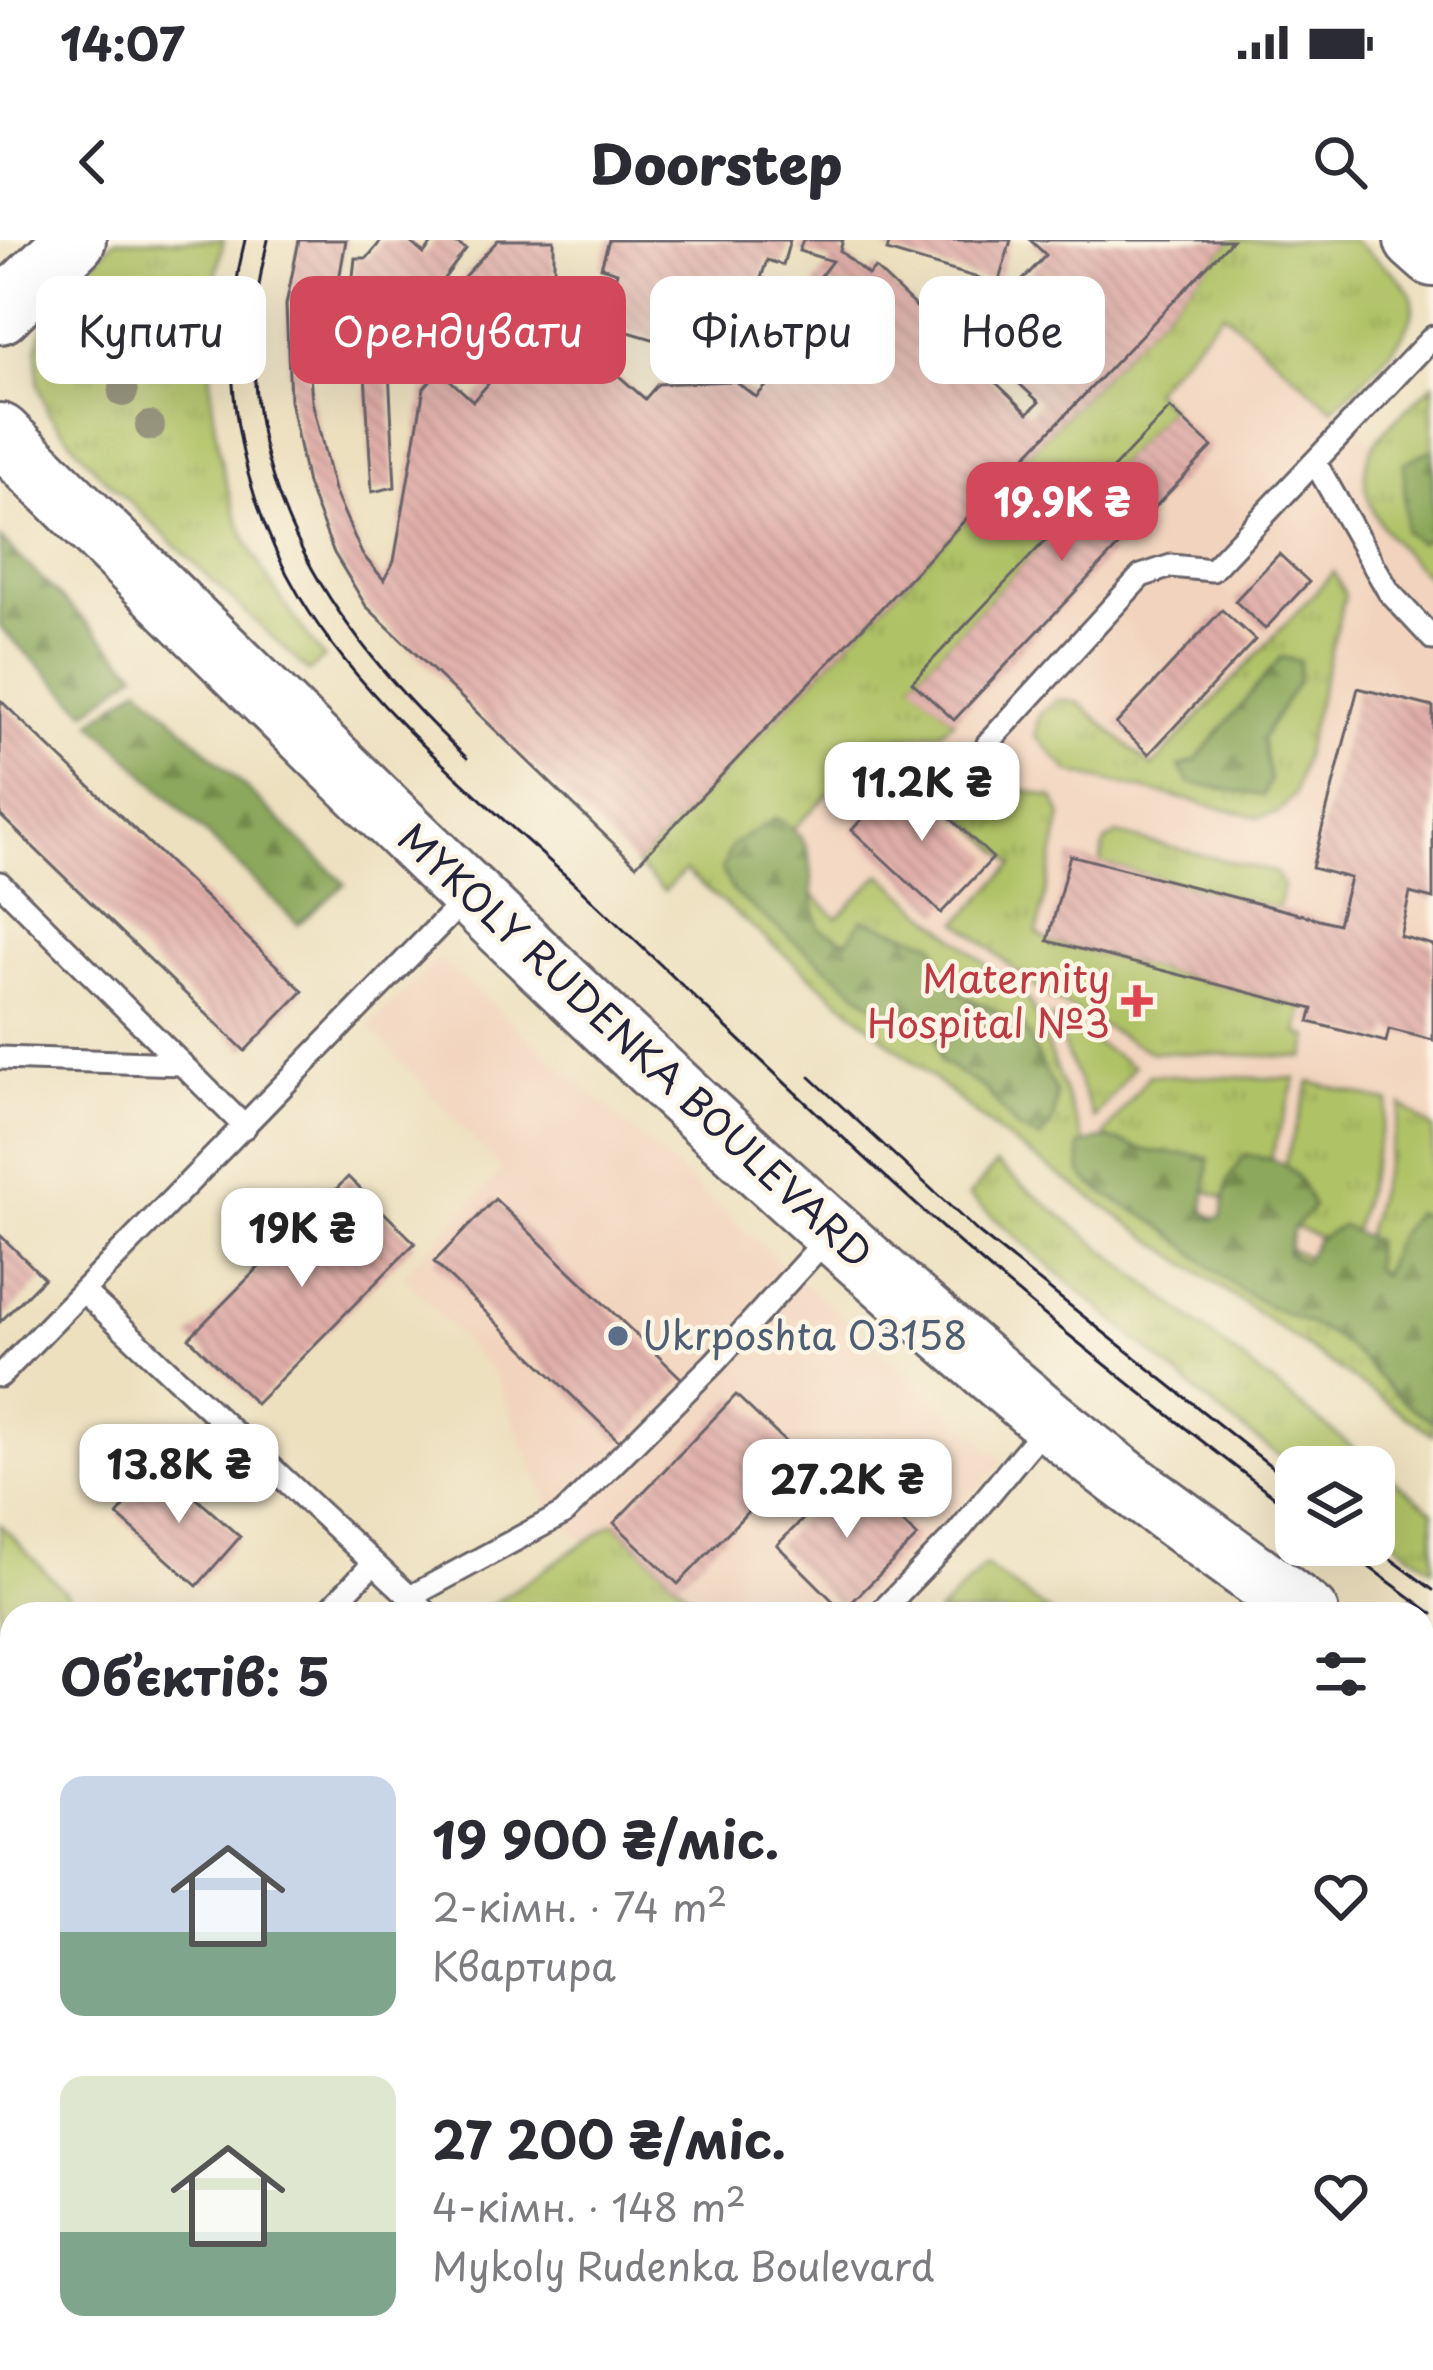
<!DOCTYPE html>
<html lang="uk">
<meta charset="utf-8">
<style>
body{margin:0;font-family:"Playpen Sans",sans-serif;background:#f7f7f7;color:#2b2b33;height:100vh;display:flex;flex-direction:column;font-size:45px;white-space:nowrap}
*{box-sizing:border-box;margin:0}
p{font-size:39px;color:#7c7c81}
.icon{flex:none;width:66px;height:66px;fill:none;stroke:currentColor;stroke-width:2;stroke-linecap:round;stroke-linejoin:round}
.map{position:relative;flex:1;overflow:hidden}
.panel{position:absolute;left:0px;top:1362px;width:1434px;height:768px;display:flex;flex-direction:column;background:#fff;border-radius:36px 36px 0 0;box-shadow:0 12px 48px #0002}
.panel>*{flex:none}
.guide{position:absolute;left:36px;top:36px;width:1362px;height:108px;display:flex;gap:24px}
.fabs{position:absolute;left:1275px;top:1206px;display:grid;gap:24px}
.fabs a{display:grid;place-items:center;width:120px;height:120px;border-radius:24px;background:#fff;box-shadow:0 12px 48px #0002;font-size:60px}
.price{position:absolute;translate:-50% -102px;padding:0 27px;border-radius:24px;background:#fff;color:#222;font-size:39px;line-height:78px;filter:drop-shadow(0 3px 6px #0008)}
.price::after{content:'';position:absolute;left:50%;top:72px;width:36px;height:27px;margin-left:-18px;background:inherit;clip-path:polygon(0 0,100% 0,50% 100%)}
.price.current{background:#d1495b;color:#fff}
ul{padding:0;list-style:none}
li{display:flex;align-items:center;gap:36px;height:300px;padding:0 60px}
li span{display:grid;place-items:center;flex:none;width:336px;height:240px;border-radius:24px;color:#555}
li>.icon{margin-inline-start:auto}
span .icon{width:144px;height:144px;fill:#fffc;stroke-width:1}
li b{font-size:51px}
h2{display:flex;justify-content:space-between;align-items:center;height:144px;padding:0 60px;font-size:51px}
.tag{padding:0 42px;border-radius:24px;background:#fff;box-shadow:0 12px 48px #0002;font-size:42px;line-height:108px}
.tag.current{background:#d1495b;color:#fff}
.status{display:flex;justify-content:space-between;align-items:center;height:84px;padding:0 60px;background:#fff;direction:ltr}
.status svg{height:33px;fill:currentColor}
header{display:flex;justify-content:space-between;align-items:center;height:156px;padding:0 60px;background:#fff;font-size:54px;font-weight:800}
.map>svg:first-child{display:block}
.built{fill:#f2d4be}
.grass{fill:url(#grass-tufts);stroke:#697250;stroke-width:3}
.forest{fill:url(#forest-firs);stroke:#57654b;stroke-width:3}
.park{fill:#b0c266;stroke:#697250;stroke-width:3}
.building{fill:url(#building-back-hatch)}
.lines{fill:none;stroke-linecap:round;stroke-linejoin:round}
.lane-casing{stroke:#696469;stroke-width:27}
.secondary-casing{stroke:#696469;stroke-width:66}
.lane{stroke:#fff;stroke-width:21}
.secondary{stroke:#fff;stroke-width:60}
.tram{stroke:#22223b;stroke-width:3}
.tree{fill:#99967f}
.health-dot{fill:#e0444e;stroke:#fcf5e5;stroke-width:4.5}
.service-dot{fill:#5c6f8a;stroke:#fcf5e5;stroke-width:4.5}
.labels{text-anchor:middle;stroke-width:9;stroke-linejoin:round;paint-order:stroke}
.health-label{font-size:39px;fill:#be3a42;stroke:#fcf5e5;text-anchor:end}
.street-label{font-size:39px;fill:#22223b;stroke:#fcf5e5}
.service-label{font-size:39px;fill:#4e5e75;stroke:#fcf5e5;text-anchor:start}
</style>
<div class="status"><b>14:07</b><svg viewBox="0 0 49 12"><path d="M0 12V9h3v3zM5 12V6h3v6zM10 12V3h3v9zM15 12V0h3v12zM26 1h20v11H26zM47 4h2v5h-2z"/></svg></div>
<header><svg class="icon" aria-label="back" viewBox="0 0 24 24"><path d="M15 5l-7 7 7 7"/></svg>Doorstep<svg class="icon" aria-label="search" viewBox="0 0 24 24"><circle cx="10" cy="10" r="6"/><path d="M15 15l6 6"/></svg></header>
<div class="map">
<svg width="1433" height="2130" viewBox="0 0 1433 2130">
<defs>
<pattern id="grass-tufts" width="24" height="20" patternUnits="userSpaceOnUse" patternTransform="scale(3)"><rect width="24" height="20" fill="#b0c266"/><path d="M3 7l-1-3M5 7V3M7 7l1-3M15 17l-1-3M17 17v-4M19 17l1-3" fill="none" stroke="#97a659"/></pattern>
<pattern id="forest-firs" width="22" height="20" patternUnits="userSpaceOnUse" patternTransform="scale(3)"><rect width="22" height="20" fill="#8ca85b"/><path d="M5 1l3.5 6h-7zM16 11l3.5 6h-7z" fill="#72884c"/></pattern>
<pattern id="building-back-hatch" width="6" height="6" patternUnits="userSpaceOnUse" patternTransform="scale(3)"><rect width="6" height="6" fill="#e0aea8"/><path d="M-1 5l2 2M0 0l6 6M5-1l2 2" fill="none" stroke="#c09592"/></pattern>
</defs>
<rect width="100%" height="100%" fill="#fcf5e5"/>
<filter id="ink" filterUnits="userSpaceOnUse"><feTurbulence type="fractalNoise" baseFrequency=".00833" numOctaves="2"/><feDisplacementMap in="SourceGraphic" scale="24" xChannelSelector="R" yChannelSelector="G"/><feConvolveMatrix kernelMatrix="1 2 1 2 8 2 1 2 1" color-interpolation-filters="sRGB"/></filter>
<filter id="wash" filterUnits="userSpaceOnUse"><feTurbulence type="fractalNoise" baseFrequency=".004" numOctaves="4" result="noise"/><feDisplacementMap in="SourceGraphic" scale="48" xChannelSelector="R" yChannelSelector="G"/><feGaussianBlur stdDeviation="2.7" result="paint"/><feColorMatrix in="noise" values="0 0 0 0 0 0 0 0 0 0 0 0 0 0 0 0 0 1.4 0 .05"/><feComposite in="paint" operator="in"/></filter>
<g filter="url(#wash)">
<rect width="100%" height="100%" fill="#ede0bf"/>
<!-- built -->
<g class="built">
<path d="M1223,72L1433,256V1195L996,891L684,630Z"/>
<path d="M439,718L1004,1221L857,1374H774L747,1345L718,1374H659L551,1271L494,1135L403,1035L502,930L368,786Z"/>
<path d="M0,1814L12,1825V2118H198L187,2130H0Z"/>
<path d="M368,2118H557L565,2125L573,2118H1315L1328,2130H357Z"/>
</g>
<!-- grass -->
<g class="grass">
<path d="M115,0H224C198,99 208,236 260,326C278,358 302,388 324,418L309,432L98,232L48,173L38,143L37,108L46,77L60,55Z"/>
<path d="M1232,0H1353C1370,15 1397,32 1409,51C1432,86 1356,145 1333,169L1223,72L1152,150L1170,168L913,441L954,480L941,492L883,500L770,612L837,678L881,634L1030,762L1093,925L1354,1037L1402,865L1433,889V1195L996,891L685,631L664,651L636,625Z"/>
<path d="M1433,144V341C1398,310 1343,258 1374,205C1387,183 1415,163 1433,144Z"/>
<path d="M1334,332L1345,355L1294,555L1278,573L1259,577L1069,532L1035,495L1039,475L1057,459L1079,463L1152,527Z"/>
<path d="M952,531L1054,558L1062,576L1037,693L1048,701L1304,767L1298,793L1310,797L1305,817L1150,812L1042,753L959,682L1014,624L934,548Z"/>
<path d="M1117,594L1276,633L1283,646L1278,669L1100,623L1105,602Z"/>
<path d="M1052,778L1134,826L1094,879Z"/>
<path d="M1149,835L1296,839L1254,970L1111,913L1105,894Z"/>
<path d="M1310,842L1389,862L1349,1010L1268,976Z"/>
<path d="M996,924L1433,1271V1329L1374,1286V1227L1296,1228L1225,1176L969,956Z"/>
<path d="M614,1283L707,1372L478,1374Z"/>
<path d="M985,1326L1052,1374H937Z"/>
<path d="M1422,1639L1433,1647V1838L1422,1846Z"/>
</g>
<!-- forest -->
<g class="forest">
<path d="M1433,209V294L1419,303L1405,292L1404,223Z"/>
<path d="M0,298L137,432L87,472L0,387Z"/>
<path d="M1281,417L1300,421L1298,441L1262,499L1270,540L1263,556L1190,543L1179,527L1196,520Z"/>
<path d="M140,446L345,644L298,684L92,482Z"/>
<path d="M776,578C828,604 803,642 819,688L847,701L862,679L934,703L953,750L1022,784L1056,853L1054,879L1040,899L1017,888L985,849L941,822L936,797L890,778L733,652L722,630L732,605Z"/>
<path d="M1101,899C1121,899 1131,907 1149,911C1172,916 1188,910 1209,919L1204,970L1213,980L1222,976L1228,940L1245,915C1286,918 1297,929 1313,967L1294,988L1287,1013L1304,1023L1317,999L1342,986L1374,1001V1028L1382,1035L1397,996L1415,973L1433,978V1181C1396,1163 1379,1134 1350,1109C1321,1084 1284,1076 1252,1057C1219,1038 1195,1012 1165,989C1136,967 1109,963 1081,934L1079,905Z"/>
</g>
<!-- park -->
<path class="park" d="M0,1284L86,1374H12V1487L0,1475Z"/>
<g id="blocks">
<!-- building -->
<g class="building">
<path d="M299,0H346L334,68L305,67L312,161L334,250L362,314L384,340L394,321L424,148L439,130L473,161L488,144L422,82L498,0H554V62L546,72L645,159L658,144L735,141L756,157L838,68L813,46L832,21L799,11L803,0H843L840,11L868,35L875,28L1028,173L1039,162L969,97L1046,15L1030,0H1232L636,625L366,366L334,313L307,244L290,160L286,65Z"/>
<path d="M382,0H408L424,14L435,0H450L466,9L423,67H406V128L389,130L395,247L372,252L361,65H350L355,18H367Z"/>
<path d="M609,0H790L783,25L767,20L761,38L801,50L787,98L763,91L751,128L584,79L595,41L613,46L617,32L601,27Z"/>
<path d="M890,0H1011L998,44L887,11Z"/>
<path d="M1170,168L1212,207L954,480L912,442Z"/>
<path d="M1279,314L1309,342L1265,389L1235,361Z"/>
<path d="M1222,370L1255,400L1149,514L1116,484Z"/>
<path d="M1358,448L1433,467V659L1410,653L1400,696L1433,705V800L1389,789L1386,802L1309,782L1313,769L1048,701L1070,615L1338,684L1350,638L1312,628Z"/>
<path d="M0,460L303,751L245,811L0,575Z"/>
<path d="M903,534L993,618L941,673L852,590Z"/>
<path d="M348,937L415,1003L256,1164L189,1098Z"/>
<path d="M495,959L682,1139L620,1202L434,1022Z"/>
<path d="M0,995L44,1038L0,1082Z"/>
<path d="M736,1155L801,1217L678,1344L614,1283Z"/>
<path d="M160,1226L240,1297L197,1346L117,1275Z"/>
<path d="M851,1231L917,1297L843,1371L777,1305Z"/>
<path d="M1422,1927L1433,1938V1987L1422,1998Z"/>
<path d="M0,2039L12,2050V2118H19L8,2130H0Z"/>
<path d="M377,2118H464L452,2130H365Z"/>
<path d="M818,2118H862L850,2130H831Z"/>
<path d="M942,2118H1043L1031,2130H930Z"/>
</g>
</g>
</g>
<g filter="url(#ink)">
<use href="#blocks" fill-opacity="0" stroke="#696469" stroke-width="3"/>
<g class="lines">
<!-- lane casing -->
<g class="lane-casing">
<g id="lane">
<path d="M1316,224L1389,352L1433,399"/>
<path d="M988,503L1141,336L1171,326L1212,330L1433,97"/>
<path d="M0,643L245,887"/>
<path d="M0,818L181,824"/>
<path d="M83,1051L428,1374"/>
<path d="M0,1136L469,655"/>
<path d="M410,1357L563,1274L715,1122L832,993"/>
<path d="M325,1374L373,1324"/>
<path d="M879,1374L958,1292L1049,1182"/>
<path d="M0,1753L12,1764"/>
<path d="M1422,2058L1433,2061"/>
<path d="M657,2118L664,2130"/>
<path d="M206,2130L218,2118"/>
<path d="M486,2130L496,2118"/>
</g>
</g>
<!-- secondary casing -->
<g class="secondary-casing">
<g id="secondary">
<path d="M1415,0L1433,16"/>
<path d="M0,73L75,0"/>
<path d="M0,194C342,530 679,870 1046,1178C1129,1247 1221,1308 1308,1374"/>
<path d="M1422,1461L1433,1469"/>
</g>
</g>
<!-- lane -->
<use href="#lane" class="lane"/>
<!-- secondary -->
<use href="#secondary" class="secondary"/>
<!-- tram -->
<g class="tram">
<path d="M245,0C215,121 237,252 301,359C369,471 495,569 591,659C716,776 840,899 970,1012C1075,1103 1185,1189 1296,1273"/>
<path d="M268,0C215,214 316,377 467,518"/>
<path d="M810,837L979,993L1296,1246"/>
<path d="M1339,1305L1433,1374"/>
<path d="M1372,1305L1433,1350"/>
</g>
</g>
<!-- trees -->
<g class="tree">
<circle cx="123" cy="152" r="15"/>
<circle cx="150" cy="186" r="15"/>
</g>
</g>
<!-- markers -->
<path class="health-dot" d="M1131 743h12v12h12v12h-12v12h-12v-12h-12v-12h12z"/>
<circle class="service-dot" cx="618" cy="1096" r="12"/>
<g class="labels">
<!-- health labels -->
<g class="health-label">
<text x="1110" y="753">Maternity<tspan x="1110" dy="45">Hospital №3</tspan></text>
</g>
<!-- street labels -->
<g class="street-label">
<text transform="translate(635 806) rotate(43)" y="14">MYKOLY RUDENKA BOULEVARD</text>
</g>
<!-- service labels -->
<g class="service-label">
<text x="642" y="1110">Ukrposhta 03158</text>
</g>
</g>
</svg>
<div class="fabs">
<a><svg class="icon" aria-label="layers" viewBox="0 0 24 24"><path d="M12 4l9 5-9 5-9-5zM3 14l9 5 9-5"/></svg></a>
</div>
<b class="price current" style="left:1062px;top:324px">19.9K ₴</b>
<b class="price" style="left:922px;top:604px">11.2K ₴</b>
<b class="price" style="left:302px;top:1050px">19K ₴</b>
<b class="price" style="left:179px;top:1286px">13.8K ₴</b>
<b class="price" style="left:847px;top:1301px">27.2K ₴</b>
<div class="guide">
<a class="tag">Купити</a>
<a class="tag current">Орендувати</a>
<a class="tag">Фільтри</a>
<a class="tag">Нове</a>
</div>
<section class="panel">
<h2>Об’єктів: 5<svg class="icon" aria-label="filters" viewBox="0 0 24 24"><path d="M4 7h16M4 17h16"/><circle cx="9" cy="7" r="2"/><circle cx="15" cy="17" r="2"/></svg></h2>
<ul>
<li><span style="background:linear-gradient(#c9d6e8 65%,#7fa58c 0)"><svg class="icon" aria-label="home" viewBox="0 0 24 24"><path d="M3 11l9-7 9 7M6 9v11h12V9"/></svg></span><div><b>19 900 ₴/міс.</b><p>2-кімн. · 74 m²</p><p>Квартира</p></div><svg class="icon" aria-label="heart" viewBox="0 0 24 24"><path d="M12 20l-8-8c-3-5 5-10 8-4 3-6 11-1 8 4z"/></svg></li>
<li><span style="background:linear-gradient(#dfe7d0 65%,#7fa58c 0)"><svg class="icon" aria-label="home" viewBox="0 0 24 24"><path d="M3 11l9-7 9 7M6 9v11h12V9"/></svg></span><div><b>27 200 ₴/міс.</b><p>4-кімн. · 148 m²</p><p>Mykoly Rudenka Boulevard</p></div><svg class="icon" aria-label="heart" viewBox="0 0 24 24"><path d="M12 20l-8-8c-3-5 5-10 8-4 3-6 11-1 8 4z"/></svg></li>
</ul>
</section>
</div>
